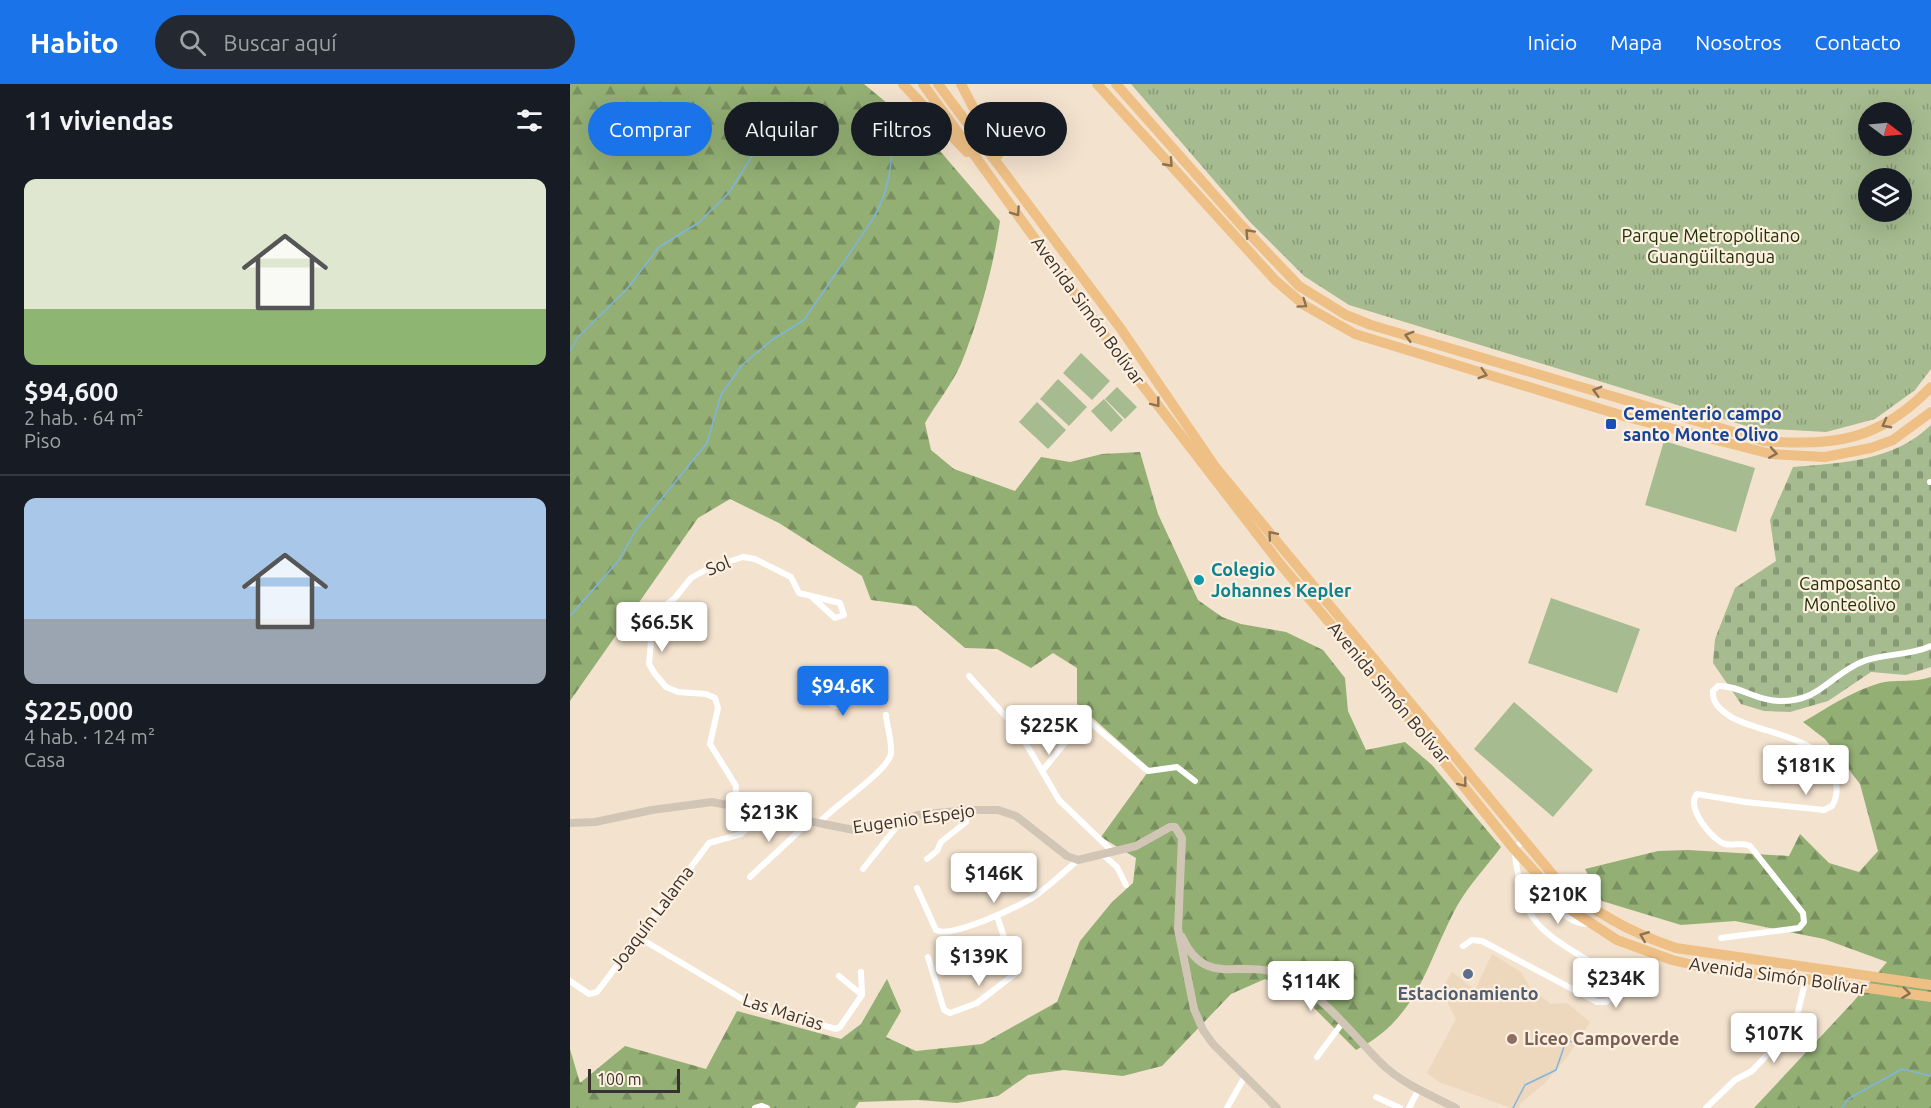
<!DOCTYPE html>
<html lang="es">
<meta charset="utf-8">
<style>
body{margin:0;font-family:Ubuntu,sans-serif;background:#242831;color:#f1f3f6;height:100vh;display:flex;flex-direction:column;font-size:22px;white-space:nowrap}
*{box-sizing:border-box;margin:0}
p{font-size:20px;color:#9ea1a6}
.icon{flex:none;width:33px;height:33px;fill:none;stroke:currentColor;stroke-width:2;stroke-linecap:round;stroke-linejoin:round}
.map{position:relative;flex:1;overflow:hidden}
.drawer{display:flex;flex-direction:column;background:#171b24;width:570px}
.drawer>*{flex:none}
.hud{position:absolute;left:18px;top:18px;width:570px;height:54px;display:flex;gap:12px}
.needle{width:39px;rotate:106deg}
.fabs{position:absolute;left:1288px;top:18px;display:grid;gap:12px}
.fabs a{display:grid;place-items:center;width:54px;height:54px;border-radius:50%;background:#171b24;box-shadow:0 6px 24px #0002;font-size:30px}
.scale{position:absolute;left:18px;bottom:15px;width:92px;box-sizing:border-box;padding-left:6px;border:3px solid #39322a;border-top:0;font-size:16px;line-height:21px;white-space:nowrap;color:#39322a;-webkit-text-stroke:4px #fef0e0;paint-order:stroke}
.price{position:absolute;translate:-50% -51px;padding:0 14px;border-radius:6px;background:#fff;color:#222;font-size:20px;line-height:39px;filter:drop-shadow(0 2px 3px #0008)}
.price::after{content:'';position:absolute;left:50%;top:36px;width:18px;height:14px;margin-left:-9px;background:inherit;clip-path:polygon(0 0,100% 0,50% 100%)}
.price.selected{background:#1a73e8;color:#fff}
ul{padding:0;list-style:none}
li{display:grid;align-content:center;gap:12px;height:318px;padding:0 24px}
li+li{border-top:2px solid #363941}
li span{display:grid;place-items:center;height:186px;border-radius:12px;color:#555}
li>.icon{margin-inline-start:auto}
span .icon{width:108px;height:108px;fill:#fffc;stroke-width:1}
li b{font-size:26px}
h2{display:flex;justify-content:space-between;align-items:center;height:72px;padding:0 24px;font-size:26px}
.chip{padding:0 21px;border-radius:27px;background:#171b24;box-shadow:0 6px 24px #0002;font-size:21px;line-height:54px}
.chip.selected{background:#1a73e8;color:#fff}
header{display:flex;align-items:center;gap:36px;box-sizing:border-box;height:84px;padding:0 30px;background:#1a73e8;color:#fff}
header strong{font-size:28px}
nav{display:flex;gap:33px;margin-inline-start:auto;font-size:21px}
.search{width:420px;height:54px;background:#242831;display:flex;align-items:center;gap:15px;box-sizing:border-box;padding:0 21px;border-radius:33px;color:#9ea1a6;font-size:22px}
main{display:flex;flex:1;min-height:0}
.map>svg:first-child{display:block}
.built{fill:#edd7bd}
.forest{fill:url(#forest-firs)}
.cemetery{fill:url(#cemetery-stones)}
.park{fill:url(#park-tufts);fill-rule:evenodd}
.pitch{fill:#a6bb8f}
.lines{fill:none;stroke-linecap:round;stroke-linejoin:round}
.stream{stroke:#7db5e1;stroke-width:1.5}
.street{stroke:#fff;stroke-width:6}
.secondary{stroke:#d1c5b6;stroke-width:8}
.highway{stroke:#efc086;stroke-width:10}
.oneway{stroke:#8b7253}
.transit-dot{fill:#1a4fb4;stroke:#fef0e0;stroke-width:2}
.culture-dot{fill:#0f9aa8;stroke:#fef0e0;stroke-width:2}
.service-dot{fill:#5c6f8a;stroke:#fef0e0;stroke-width:2}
.education-dot{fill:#8d6e63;stroke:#fef0e0;stroke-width:2}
.labels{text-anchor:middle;stroke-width:4.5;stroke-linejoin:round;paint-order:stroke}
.park-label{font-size:18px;fill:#213205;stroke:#fef0e0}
.street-label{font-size:18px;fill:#39322a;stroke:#fef0e0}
.transit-label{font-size:18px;font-weight:bold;fill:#164399;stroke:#fef0e0;text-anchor:start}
.culture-label{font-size:18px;font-weight:bold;fill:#0d838f;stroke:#fef0e0;text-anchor:start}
.service-label{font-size:18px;font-weight:bold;fill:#4e5e75;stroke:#fef0e0}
.education-label{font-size:18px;font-weight:bold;fill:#785e54;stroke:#fef0e0;text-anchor:start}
</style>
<header>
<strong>Habito</strong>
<div class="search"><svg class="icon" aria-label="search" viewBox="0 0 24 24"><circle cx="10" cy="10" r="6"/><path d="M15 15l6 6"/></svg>Buscar aquí</div>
<nav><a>Inicio</a><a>Mapa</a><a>Nosotros</a><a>Contacto</a></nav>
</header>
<main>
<section class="drawer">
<h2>11 viviendas<svg class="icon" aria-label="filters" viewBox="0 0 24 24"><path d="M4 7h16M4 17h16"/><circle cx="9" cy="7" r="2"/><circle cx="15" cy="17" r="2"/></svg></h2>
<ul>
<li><span style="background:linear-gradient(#dfe7d0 70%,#8fb573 0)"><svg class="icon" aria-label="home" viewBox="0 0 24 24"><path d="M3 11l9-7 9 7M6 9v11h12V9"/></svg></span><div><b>$94,600</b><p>2 hab. · 64 m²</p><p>Piso</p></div></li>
<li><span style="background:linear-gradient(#a9c7e8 65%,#9aa5b1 0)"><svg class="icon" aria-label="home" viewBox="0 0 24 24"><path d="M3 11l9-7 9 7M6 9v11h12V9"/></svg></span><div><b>$225,000</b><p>4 hab. · 124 m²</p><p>Casa</p></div></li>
</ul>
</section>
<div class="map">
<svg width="1361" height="1024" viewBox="0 0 1361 1024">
<defs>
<pattern id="forest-firs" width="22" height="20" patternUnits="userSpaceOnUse" patternTransform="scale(1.5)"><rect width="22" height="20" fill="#93af74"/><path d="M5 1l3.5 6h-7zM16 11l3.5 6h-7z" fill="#798f5f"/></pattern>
<pattern id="cemetery-stones" width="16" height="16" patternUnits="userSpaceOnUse" patternTransform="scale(1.5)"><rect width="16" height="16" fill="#a6bb8f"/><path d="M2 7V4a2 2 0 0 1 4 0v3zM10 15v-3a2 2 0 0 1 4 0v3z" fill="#889975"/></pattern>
<pattern id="park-tufts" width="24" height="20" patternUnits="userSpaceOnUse" patternTransform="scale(1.5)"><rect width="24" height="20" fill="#a6bb8f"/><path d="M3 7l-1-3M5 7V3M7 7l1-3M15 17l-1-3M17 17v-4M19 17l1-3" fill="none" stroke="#889975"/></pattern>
</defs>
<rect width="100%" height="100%" fill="#f3e2ce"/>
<!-- built -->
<path class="built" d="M922,870L951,888L960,904L981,920L997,919L1020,938L998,972L975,999L951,1019L949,1024H941L869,998L857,989L886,935L871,906L882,888L905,906Z"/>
<!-- forest -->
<g class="forest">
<path d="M0,0H294L358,53L430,137C424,181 408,239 391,280C382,300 366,320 355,339L361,366L384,385L445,407L471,373L500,378L532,370L570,368L588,430L628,516L652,533L671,540L716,548L753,566L775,594L778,627L796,666L835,658L862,681L931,763C917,782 899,801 887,822C856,879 849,934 786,966L732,912L695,895L661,910L592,982L553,992L494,986L458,991L428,1012L387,1019L348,1016L289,1018L285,1024H0V965L10,999L55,962L136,985L167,927L271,955L291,940L317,895L331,927L316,953L346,967L412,960L487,918L510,857L542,818L563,799L566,774L531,753L580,685L507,620V584L483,569L461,584L427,565L395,564L346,522L301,516L292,492L209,439L160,415L128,434L0,617Z"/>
<path d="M1361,593V1024H1184L1283,918L1317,878L1254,855L1165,837L1111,841L1032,817L1015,785L1088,767L1118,766L1219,772L1230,750L1259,779L1289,788L1308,767L1290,700L1255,655L1233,638C1257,624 1282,607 1310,599C1326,595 1344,599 1361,593Z"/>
</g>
<!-- cemetery -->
<path class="cemetery" d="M1361,341V583L1336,591L1301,588L1258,617L1220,628L1194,627L1171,620L1143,579L1145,555L1165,504L1206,477L1200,436L1223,383C1272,379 1324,377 1361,341Z"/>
<!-- park -->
<path class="park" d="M561,0H1361V285L1345,306L1305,335L1256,348L1183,344L779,221L734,192L680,138ZM1299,28H1332V62H1299ZM1299,94H1332V128H1299Z"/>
<!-- pitch -->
<g class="pitch">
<path d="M511,269L540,297L522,316L493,289Z"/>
<path d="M488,295L517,323L499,342L470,315Z"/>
<path d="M547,303L567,323L555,335L535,315Z"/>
<path d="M534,315L553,336L541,348L521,327Z"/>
<path d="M467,318L496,346L478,365L449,338Z"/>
<path d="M1094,357L1185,384L1166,448L1075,421Z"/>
<path d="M981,514L1070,545L1047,609L958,579Z"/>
<path d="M944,618L1023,686L983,733L904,665Z"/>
</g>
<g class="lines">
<!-- stream -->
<g class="stream">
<path d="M0,267L8,253L57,205L89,163L128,139L158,110L204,38"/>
<path d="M0,532L49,476L66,446L137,359L151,311L172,281L202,256L234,236L301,138C319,109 323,79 322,46"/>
<path d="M943,1024L955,1001L986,986L996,957L1017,959"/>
<path d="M1272,1024L1278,1015L1332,985L1361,992"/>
</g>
<!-- street -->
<g class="street">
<path d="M1360,398H1361"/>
<path d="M399,592L448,646L489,716L542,767"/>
<path d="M250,613L265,622L271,621L304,586"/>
<path d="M473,686L515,634L578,687L607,683L625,697"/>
<path d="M165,722L166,702L140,660L148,624L145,614L136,610L108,608L96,603L85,590L79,580L83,534L87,527L104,515L121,494L139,484L173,473L185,475L221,493L229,509L270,519L274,531L265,534L243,514"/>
<path d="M248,740C262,723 320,686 321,669C322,657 317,643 316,631"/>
<path d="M532,770L547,783L556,801"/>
<path d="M357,775L367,767L371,758L396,738L397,726"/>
<path d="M293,785L332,736"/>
<path d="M180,793L238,739"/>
<path d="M347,804L366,846C380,855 451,822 465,812C480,801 494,788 508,776"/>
<path d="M953,818L962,811H968C986,820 997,840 1018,840"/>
<path d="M68,853L184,922L266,945L270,943L292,911L269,892"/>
<path d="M1151,854L1229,844L1234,838L1233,829L1180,762C1172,758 1164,762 1155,760C1142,756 1115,723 1127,710L1175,718L1254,726L1262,722C1268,712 1268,702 1264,691C1250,651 1194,651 1161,633C1151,626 1142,620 1143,607L1148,602C1168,601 1187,617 1209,617C1251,618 1260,590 1294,577C1315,569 1340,572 1361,562"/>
<path d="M893,862L902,856L912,857L1027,918H1036L1045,910L1047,900C1042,888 1030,883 1019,877C959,841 954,834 944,765L954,756"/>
<path d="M358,873L374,926L380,929L407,919L446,889L427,832"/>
<path d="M291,888L292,910"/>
<path d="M0,897L19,910L27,908L139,759L171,750L184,738L188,726"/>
<path d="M747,973L773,938"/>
<path d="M806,1013L830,1024"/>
<path d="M185,1024L192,1022L197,1024"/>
<path d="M657,1024L674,994"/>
<path d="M839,1024L849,1005"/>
<path d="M1136,1024L1165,996L1182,987L1219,947L1226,936L1236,895"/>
</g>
<!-- secondary -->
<g class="secondary">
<path d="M0,739L25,738L82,726L142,718L284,746L314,742L348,731L397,726H428L446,732L497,772L508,776L566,762L600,743H605L612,754L608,845L624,925L633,946L643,960L707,1024"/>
<path d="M612,853C636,906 671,873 711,891C750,907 782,950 811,979C831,999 860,1011 886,1024"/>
</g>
<!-- highway -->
<g class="highway">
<path d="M333,0L397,68"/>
<path d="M353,0L546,267L711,481L822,613L944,765L998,824L1047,856L1102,876L1145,886L1236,895L1361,913"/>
<path d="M368,0L551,245L646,384L987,796C1025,829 1059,848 1106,864L1361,901"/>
<path d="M391,0L428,71"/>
<path d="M527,0L705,196L734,221L785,250L1057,333L1201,370L1255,373L1301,364L1323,356L1361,328"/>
<path d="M546,0L670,140L729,202L776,231L801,241L1194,357C1265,363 1310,356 1361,303"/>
</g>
</g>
<!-- one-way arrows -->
<defs><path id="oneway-chevron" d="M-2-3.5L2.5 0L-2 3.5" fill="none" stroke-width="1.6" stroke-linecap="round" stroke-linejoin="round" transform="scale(1.5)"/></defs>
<g class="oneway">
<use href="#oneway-chevron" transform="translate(599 79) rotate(48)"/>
<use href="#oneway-chevron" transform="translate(446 128) rotate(55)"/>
<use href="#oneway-chevron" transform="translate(679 149) rotate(-133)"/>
<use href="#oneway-chevron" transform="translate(733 220) rotate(35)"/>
<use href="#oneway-chevron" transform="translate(839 252) rotate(-164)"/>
<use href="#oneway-chevron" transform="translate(913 290) rotate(17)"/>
<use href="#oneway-chevron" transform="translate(1027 307) rotate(-164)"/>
<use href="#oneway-chevron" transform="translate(586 319) rotate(52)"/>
<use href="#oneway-chevron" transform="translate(1316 340) rotate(152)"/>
<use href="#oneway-chevron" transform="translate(1203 369) rotate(9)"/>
<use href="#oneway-chevron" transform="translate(702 451) rotate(-130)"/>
<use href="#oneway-chevron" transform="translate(893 699) rotate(52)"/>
<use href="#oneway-chevron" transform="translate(1074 852) rotate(-158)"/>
<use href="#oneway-chevron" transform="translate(1336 909) rotate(7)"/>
</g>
<!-- markers -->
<rect class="transit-dot" x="1035" y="334" width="12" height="12" rx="3"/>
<circle class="culture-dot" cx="629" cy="496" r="6"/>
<circle class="service-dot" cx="898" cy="890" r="6"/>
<circle class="education-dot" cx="942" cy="955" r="6"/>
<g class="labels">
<!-- park labels -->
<g class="park-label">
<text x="1141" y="158">Parque Metropolitano<tspan x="1141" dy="21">Guangüiltangua</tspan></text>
<text x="1280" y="506">Camposanto<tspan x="1280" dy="21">Monteolivo</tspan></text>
</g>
<!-- street labels -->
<g class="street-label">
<text transform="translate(518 227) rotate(54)" y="6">Avenida Simón Bolívar</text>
<text transform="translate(148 482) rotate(-21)" y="6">Sol</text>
<text transform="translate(819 609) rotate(50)" y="6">Avenida Simón Bolívar</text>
<text transform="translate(344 735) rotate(-8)" y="6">Eugenio Espejo</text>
<text transform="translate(82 834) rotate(-53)" y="6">Joaquín Lalama</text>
<text transform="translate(1208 892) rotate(8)" y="6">Avenida Simón Bolívar</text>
<text transform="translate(213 928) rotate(18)" y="6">Las Marias</text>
</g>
<!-- transit labels -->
<g class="transit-label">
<text x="1053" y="336">Cementerio campo<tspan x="1053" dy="21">santo Monte Olivo</tspan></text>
</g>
<!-- culture labels -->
<g class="culture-label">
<text x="641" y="492">Colegio<tspan x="641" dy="21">Johannes Kepler</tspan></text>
</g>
<!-- service labels -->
<g class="service-label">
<text x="898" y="916">Estacionamiento</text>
</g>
<!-- education labels -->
<g class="education-label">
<text x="954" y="961">Liceo Campoverde</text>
</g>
</g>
</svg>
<div class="fabs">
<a><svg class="needle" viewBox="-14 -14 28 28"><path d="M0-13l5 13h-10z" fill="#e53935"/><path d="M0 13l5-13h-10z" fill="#9ea1a6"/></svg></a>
<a><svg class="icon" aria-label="layers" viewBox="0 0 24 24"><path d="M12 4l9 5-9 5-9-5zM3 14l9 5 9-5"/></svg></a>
</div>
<div class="scale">100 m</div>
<b class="price" style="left:92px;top:569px">$66.5K</b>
<b class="price selected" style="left:273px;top:633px">$94.6K</b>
<b class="price" style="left:479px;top:672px">$225K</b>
<b class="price" style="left:1236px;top:712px">$181K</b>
<b class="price" style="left:199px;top:759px">$213K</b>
<b class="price" style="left:424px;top:820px">$146K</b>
<b class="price" style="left:988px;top:841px">$210K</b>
<b class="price" style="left:409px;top:903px">$139K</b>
<b class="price" style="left:1046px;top:925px">$234K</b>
<b class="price" style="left:741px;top:928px">$114K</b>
<b class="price" style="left:1204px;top:980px">$107K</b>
<div class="hud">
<a class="chip selected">Comprar</a>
<a class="chip">Alquilar</a>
<a class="chip">Filtros</a>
<a class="chip">Nuevo</a>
</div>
</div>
</main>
